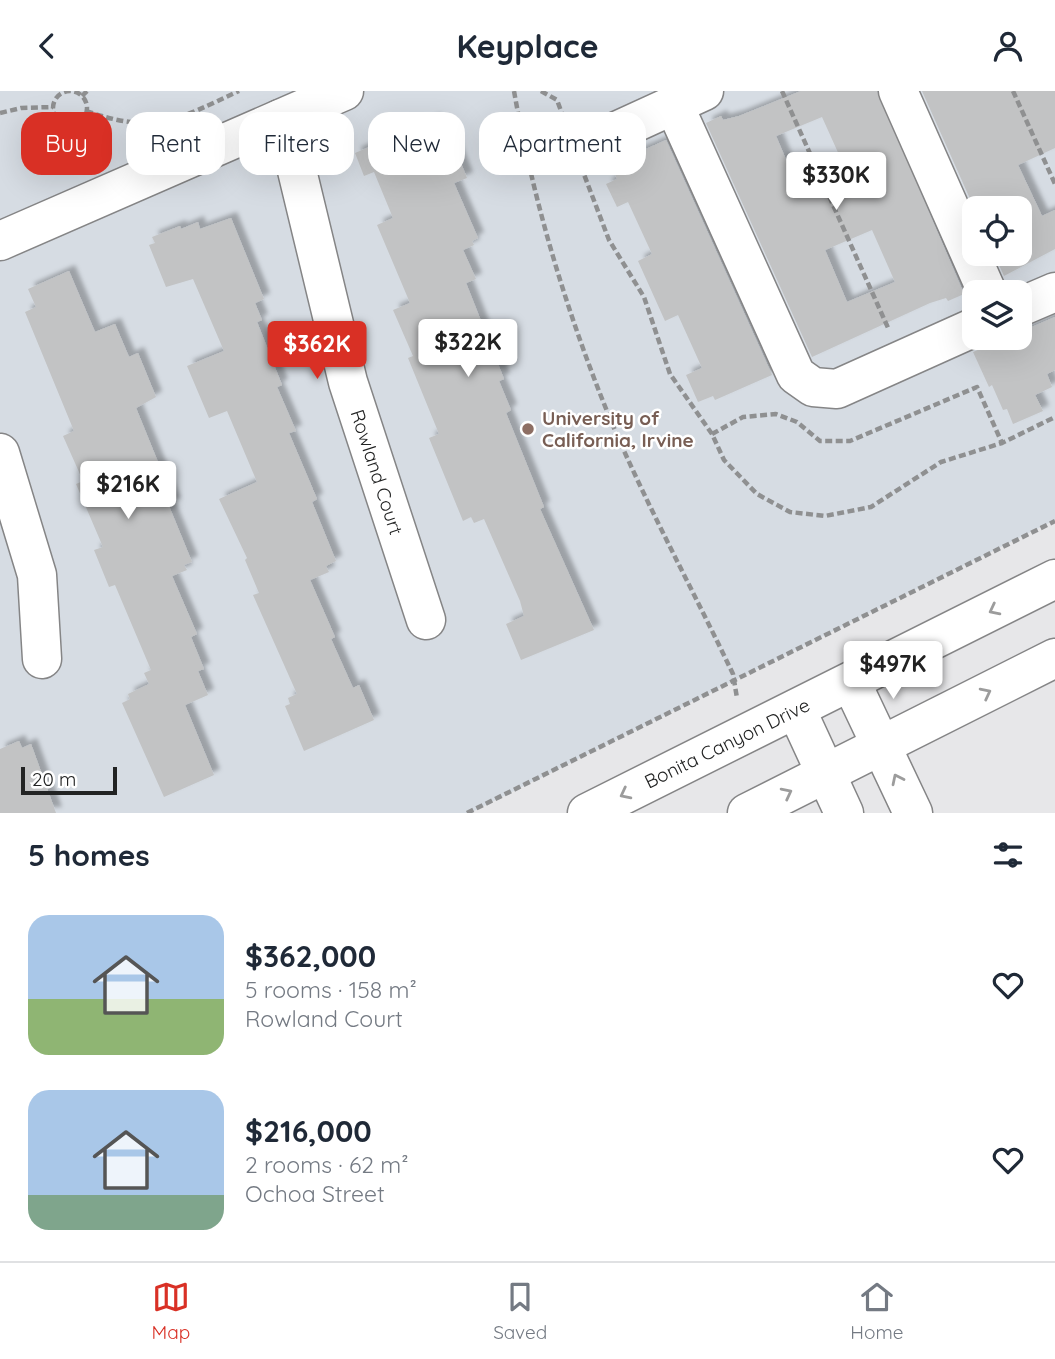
<!DOCTYPE html>
<meta charset="utf-8">
<style>
body{margin:0;font-family:Quicksand,sans-serif;background:#f6f6f7;color:#1f2937;height:100vh;display:flex;flex-direction:column;font-size:26px;white-space:nowrap}
*{box-sizing:border-box;margin:0}
p{font-size:23px;color:#747a83}
.icon{flex:none;width:38px;height:38px;fill:none;stroke:currentColor;stroke-width:2;stroke-linecap:round;stroke-linejoin:round}
.map{position:relative;height:722px;overflow:hidden}
.drawer{display:flex;flex-direction:column;background:#fff;flex:1}
.drawer>*{flex:none}
.guide{position:absolute;left:21px;top:21px;width:700px;height:63px;display:flex;gap:14px}
.tools{position:absolute;left:962px;top:105px;display:grid;gap:14px}
.tools a{display:grid;place-items:center;width:70px;height:70px;border-radius:14px;background:#fff;box-shadow:0 7px 28px #0002;font-size:35px}
.scale{position:absolute;left:21px;bottom:18px;width:96px;box-sizing:border-box;padding-left:7px;border:4px solid #222323;border-top:0;font-size:19px;line-height:24px;white-space:nowrap;color:#222323;-webkit-text-stroke:5px #fff;paint-order:stroke}
.price{position:absolute;translate:-50% -60px;padding:0 16px;border-radius:7px;background:#fff;color:#222;font-size:23px;line-height:46px;filter:drop-shadow(0 2px 4px #0008)}
.price::after{content:'';position:absolute;left:50%;top:42px;width:21px;height:16px;margin-left:-10px;background:inherit;clip-path:polygon(0 0,100% 0,50% 100%)}
.price.selected{background:#d93025;color:#fff}
ul{padding:0;list-style:none}
li{display:flex;align-items:center;gap:21px;height:175px;padding:0 28px}
li span{display:grid;place-items:center;flex:none;width:196px;height:140px;border-radius:21px;color:#555}
li>.icon{margin-inline-start:auto}
span .icon{width:84px;height:84px;fill:#fffc;stroke-width:1}
li b{font-size:30px}
h2{display:flex;justify-content:space-between;align-items:center;height:84px;padding:0 28px;font-size:30px}
.tag{padding:0 24px;border-radius:21px;background:#fff;box-shadow:0 7px 28px #0002;font-size:24px;line-height:63px}
.tag.selected{background:#d93025;color:#fff}
header{display:flex;justify-content:space-between;align-items:center;height:91px;padding:0 28px;background:#fff;font-size:32px;font-weight:700}
.dock{display:flex;justify-content:space-around;align-items:center;height:98px;border-top:2px solid #e0e1e3;background:#fff;font-size:19px;color:#747a83}
.dock a{display:grid;justify-items:center;gap:4px}
.dock .selected{color:#d93025}
.map>svg:first-child{display:block}
.built{fill:#d6dce3;fill-rule:evenodd}
.building{fill:#c2c3c4;fill-rule:evenodd;filter:url(#shadow)}
.lines{fill:none;stroke-linecap:round;stroke-linejoin:round}
.minor-casing{stroke:#858586;stroke-width:41}
.major-casing{stroke:#858586;stroke-width:41}
.path{stroke:#8f9091;stroke-width:4.5;stroke-dasharray:7 3.5;stroke-linecap:butt}
.minor{stroke:#fff;stroke-width:38}
.major{stroke:#fff;stroke-width:38}
.oneway{stroke:#9c9c9c}
.education-dot{fill:#8d6e63;stroke:#fff;stroke-width:2.5}
.labels{text-anchor:middle;stroke-width:5;stroke-linejoin:round;paint-order:stroke}
.education-label{font-size:19px;font-weight:bold;fill:#785e54;stroke:#fff;text-anchor:start}
.street-label{font-size:19px;fill:#222323;stroke:#fff}
</style>
<header><svg class="icon" aria-label="back" viewBox="0 0 24 24"><path d="M15 5l-7 7 7 7"/></svg>Keyplace<svg class="icon" aria-label="person" viewBox="0 0 24 24"><circle cx="12" cy="8" r="4"/><path d="M4 21q1-7 8-7t8 7"/></svg></header>
<div class="map">
<svg width="1055" height="722" viewBox="0 0 1055 722">
<defs>
<filter id="shadow"><feDropShadow dx="6" dy="-6" stdDeviation="2" flood-color="#0004"/></filter>
</defs>
<rect width="100%" height="100%" fill="#e7e7e9"/>
<!-- built -->
<path class="built" d="M0,0H1055V429L470,722H0ZM975,117H1020V163H975ZM975,201H1020V247H975Z"/>
<!-- building -->
<g class="building">
<path d="M801,0H877L964,203L948,210L946,207L930,212L812,266L706,32L721,25L723,29L739,25ZM822,26L845,77L798,97L776,45ZM872,139L895,191L847,211L825,159Z"/>
<path d="M922,0H1055V57L1018,74L1042,125L1055,119V158L1004,185L994,163H1020V117L975,119Z"/>
<path d="M435,28L443,48L450,45L467,87L454,92L478,147L472,150L474,154L463,159L476,188L466,192L504,288L499,290L511,319L506,322L544,416L540,418L594,539L521,569L506,533L524,525L520,510L484,428L474,432L471,426L463,430L429,347L439,343L408,267L413,265L393,219L410,212L377,134L393,127L374,81L364,85L355,62Z"/>
<path d="M666,49L772,284L715,309L713,305L698,311L686,284L702,277L678,224L665,230L638,170L652,163L628,111L617,116L606,93L617,88L614,81L640,69L637,62Z"/>
<path d="M231,127L264,208L255,212L262,229L257,231L282,294L277,296L296,340L289,342L317,408L312,411L336,470L326,475L329,481L310,489L335,546L331,548L353,597L359,594L374,629L304,660L285,615L290,613L288,607L297,603L253,504L259,502L245,469L247,467L219,408L257,391L227,320L209,327L187,275L224,260L193,188L166,196L149,154L155,152L152,146L180,135L181,138L198,131L200,138Z"/>
<path d="M69,180L95,241L115,233L129,266L138,262L156,306L136,317L175,413L169,415L192,471L184,474L187,479L172,485L197,543L191,546L204,578L198,580L208,604L185,614L214,684L164,706L122,612L130,608L128,603L149,593L144,582L151,579L115,494L109,496L94,459L103,456L76,393L83,390L63,345L74,340L25,221L36,216L28,198Z"/>
<path d="M1055,226V279L1047,283L1052,296L1035,304L1043,320L1013,333L1007,318L1003,319L992,294L989,296L973,261L1006,247H1020V241Z"/>
<path d="M19,650L22,657L31,653L56,722H0V658Z"/>
</g>
<g class="lines">
<!-- minor casing -->
<g class="minor-casing">
<g id="minor">
<path d="M898,0L987,201"/>
<path d="M674,14L796,284L813,296L837,298L975,236"/>
<path d="M280,28L293,63L348,291L426,529"/>
<path d="M608,44L704,0"/>
<path d="M0,150L344,0"/>
<path d="M1020,216L1055,201"/>
<path d="M0,362L37,484L42,568"/>
<path d="M851,591L913,722"/>
<path d="M796,618L844,722"/>
</g>
</g>
<!-- major casing -->
<g class="major-casing">
<g id="major">
<path d="M587,722L1055,488"/>
<path d="M747,722L1055,567"/>
</g>
</g>
<!-- path -->
<g class="path">
<path d="M514,0C534,113 567,223 611,330C647,415 693,499 733,583L737,607"/>
<path d="M541,0L557,9L572,50"/>
<path d="M782,0L889,239"/>
<path d="M1013,0L1055,93"/>
<circle cx="70" cy="17" r="17"/>
<path d="M82,5L87,0"/>
<path d="M86,20C156,44 176,29 239,0"/>
<path d="M0,22L21,17L53,16"/>
<path d="M577,65L609,149L644,206L670,283L712,343L724,369L757,403L790,421L825,425L871,416L941,371L1002,352L1055,326"/>
<path d="M712,343L743,326L776,323L797,331L820,350H850L977,296L1002,352"/>
<path d="M467,722L1055,430"/>
</g>
<!-- minor -->
<use href="#minor" class="minor"/>
<!-- major -->
<use href="#major" class="major"/>
</g>
<!-- one-way arrows -->
<defs><path id="oneway-chevron" d="M-2-3.5L2.5 0L-2 3.5" fill="none" stroke-width="1.6" stroke-linecap="round" stroke-linejoin="round" transform="scale(1.75)"/></defs>
<g class="oneway">
<use href="#oneway-chevron" transform="translate(994 519) rotate(153)"/>
<use href="#oneway-chevron" transform="translate(986 602) rotate(-27)"/>
<use href="#oneway-chevron" transform="translate(897 688) rotate(-116)"/>
<use href="#oneway-chevron" transform="translate(787 702) rotate(-27)"/>
<use href="#oneway-chevron" transform="translate(625 703) rotate(153)"/>
</g>
<!-- markers -->
<circle class="education-dot" cx="528" cy="338" r="7"/>
<g class="labels">
<!-- education labels -->
<g class="education-label">
<text x="542" y="334">University of<tspan x="542" dy="22">California, Irvine</tspan></text>
</g>
<!-- street labels -->
<g class="street-label">
<text transform="translate(377 381) rotate(72)" y="7">Rowland Court</text>
<text transform="translate(727 652) rotate(-26)" y="7">Bonita Canyon Drive</text>
</g>
</g>
</svg>
<div class="tools">
<a><svg class="icon" aria-label="locate" viewBox="0 0 24 24"><circle cx="12" cy="12" r="6"/><path d="M12 2v4M12 18v4M2 12h4M18 12h4"/></svg></a>
<a><svg class="icon" aria-label="layers" viewBox="0 0 24 24"><path d="M12 4l9 5-9 5-9-5zM3 14l9 5 9-5"/></svg></a>
</div>
<div class="scale">20 m</div>
<b class="price" style="left:836px;top:121px">$330K</b>
<b class="price" style="left:468px;top:288px">$322K</b>
<b class="price selected" style="left:317px;top:290px">$362K</b>
<b class="price" style="left:128px;top:430px">$216K</b>
<b class="price" style="left:893px;top:610px">$497K</b>
<div class="guide">
<a class="tag selected">Buy</a>
<a class="tag">Rent</a>
<a class="tag">Filters</a>
<a class="tag">New</a>
<a class="tag">Apartment</a>
</div>
</div>
<section class="drawer">
<h2>5 homes<svg class="icon" aria-label="filters" viewBox="0 0 24 24"><path d="M4 7h16M4 17h16"/><circle cx="9" cy="7" r="2"/><circle cx="15" cy="17" r="2"/></svg></h2>
<ul>
<li><span style="background:linear-gradient(#a9c7e8 60%,#8fb573 0)"><svg class="icon" aria-label="home" viewBox="0 0 24 24"><path d="M3 11l9-7 9 7M6 9v11h12V9"/></svg></span><div><b>$362,000</b><p>5 rooms · 158 m²</p><p>Rowland Court</p></div><svg class="icon" aria-label="heart" viewBox="0 0 24 24"><path d="M12 20l-8-8c-3-5 5-10 8-4 3-6 11-1 8 4z"/></svg></li>
<li><span style="background:linear-gradient(#a9c7e8 75%,#7fa58c 0)"><svg class="icon" aria-label="home" viewBox="0 0 24 24"><path d="M3 11l9-7 9 7M6 9v11h12V9"/></svg></span><div><b>$216,000</b><p>2 rooms · 62 m²</p><p>Ochoa Street</p></div><svg class="icon" aria-label="heart" viewBox="0 0 24 24"><path d="M12 20l-8-8c-3-5 5-10 8-4 3-6 11-1 8 4z"/></svg></li>
</ul>
</section>
<nav class="dock">
<a class="selected"><svg class="icon" aria-label="map" viewBox="0 0 24 24"><path d="M3 6l6-2 6 2 6-2v14l-6 2-6-2-6 2zM9 4v14M15 6v14"/></svg>Map</a>
<a><svg class="icon" aria-label="saved" viewBox="0 0 24 24"><path d="M7 4h10v16l-5-4-5 4z"/></svg>Saved</a>
<a><svg class="icon" aria-label="home" viewBox="0 0 24 24"><path d="M3 11l9-7 9 7M6 9v11h12V9"/></svg>Home</a>
</nav>
